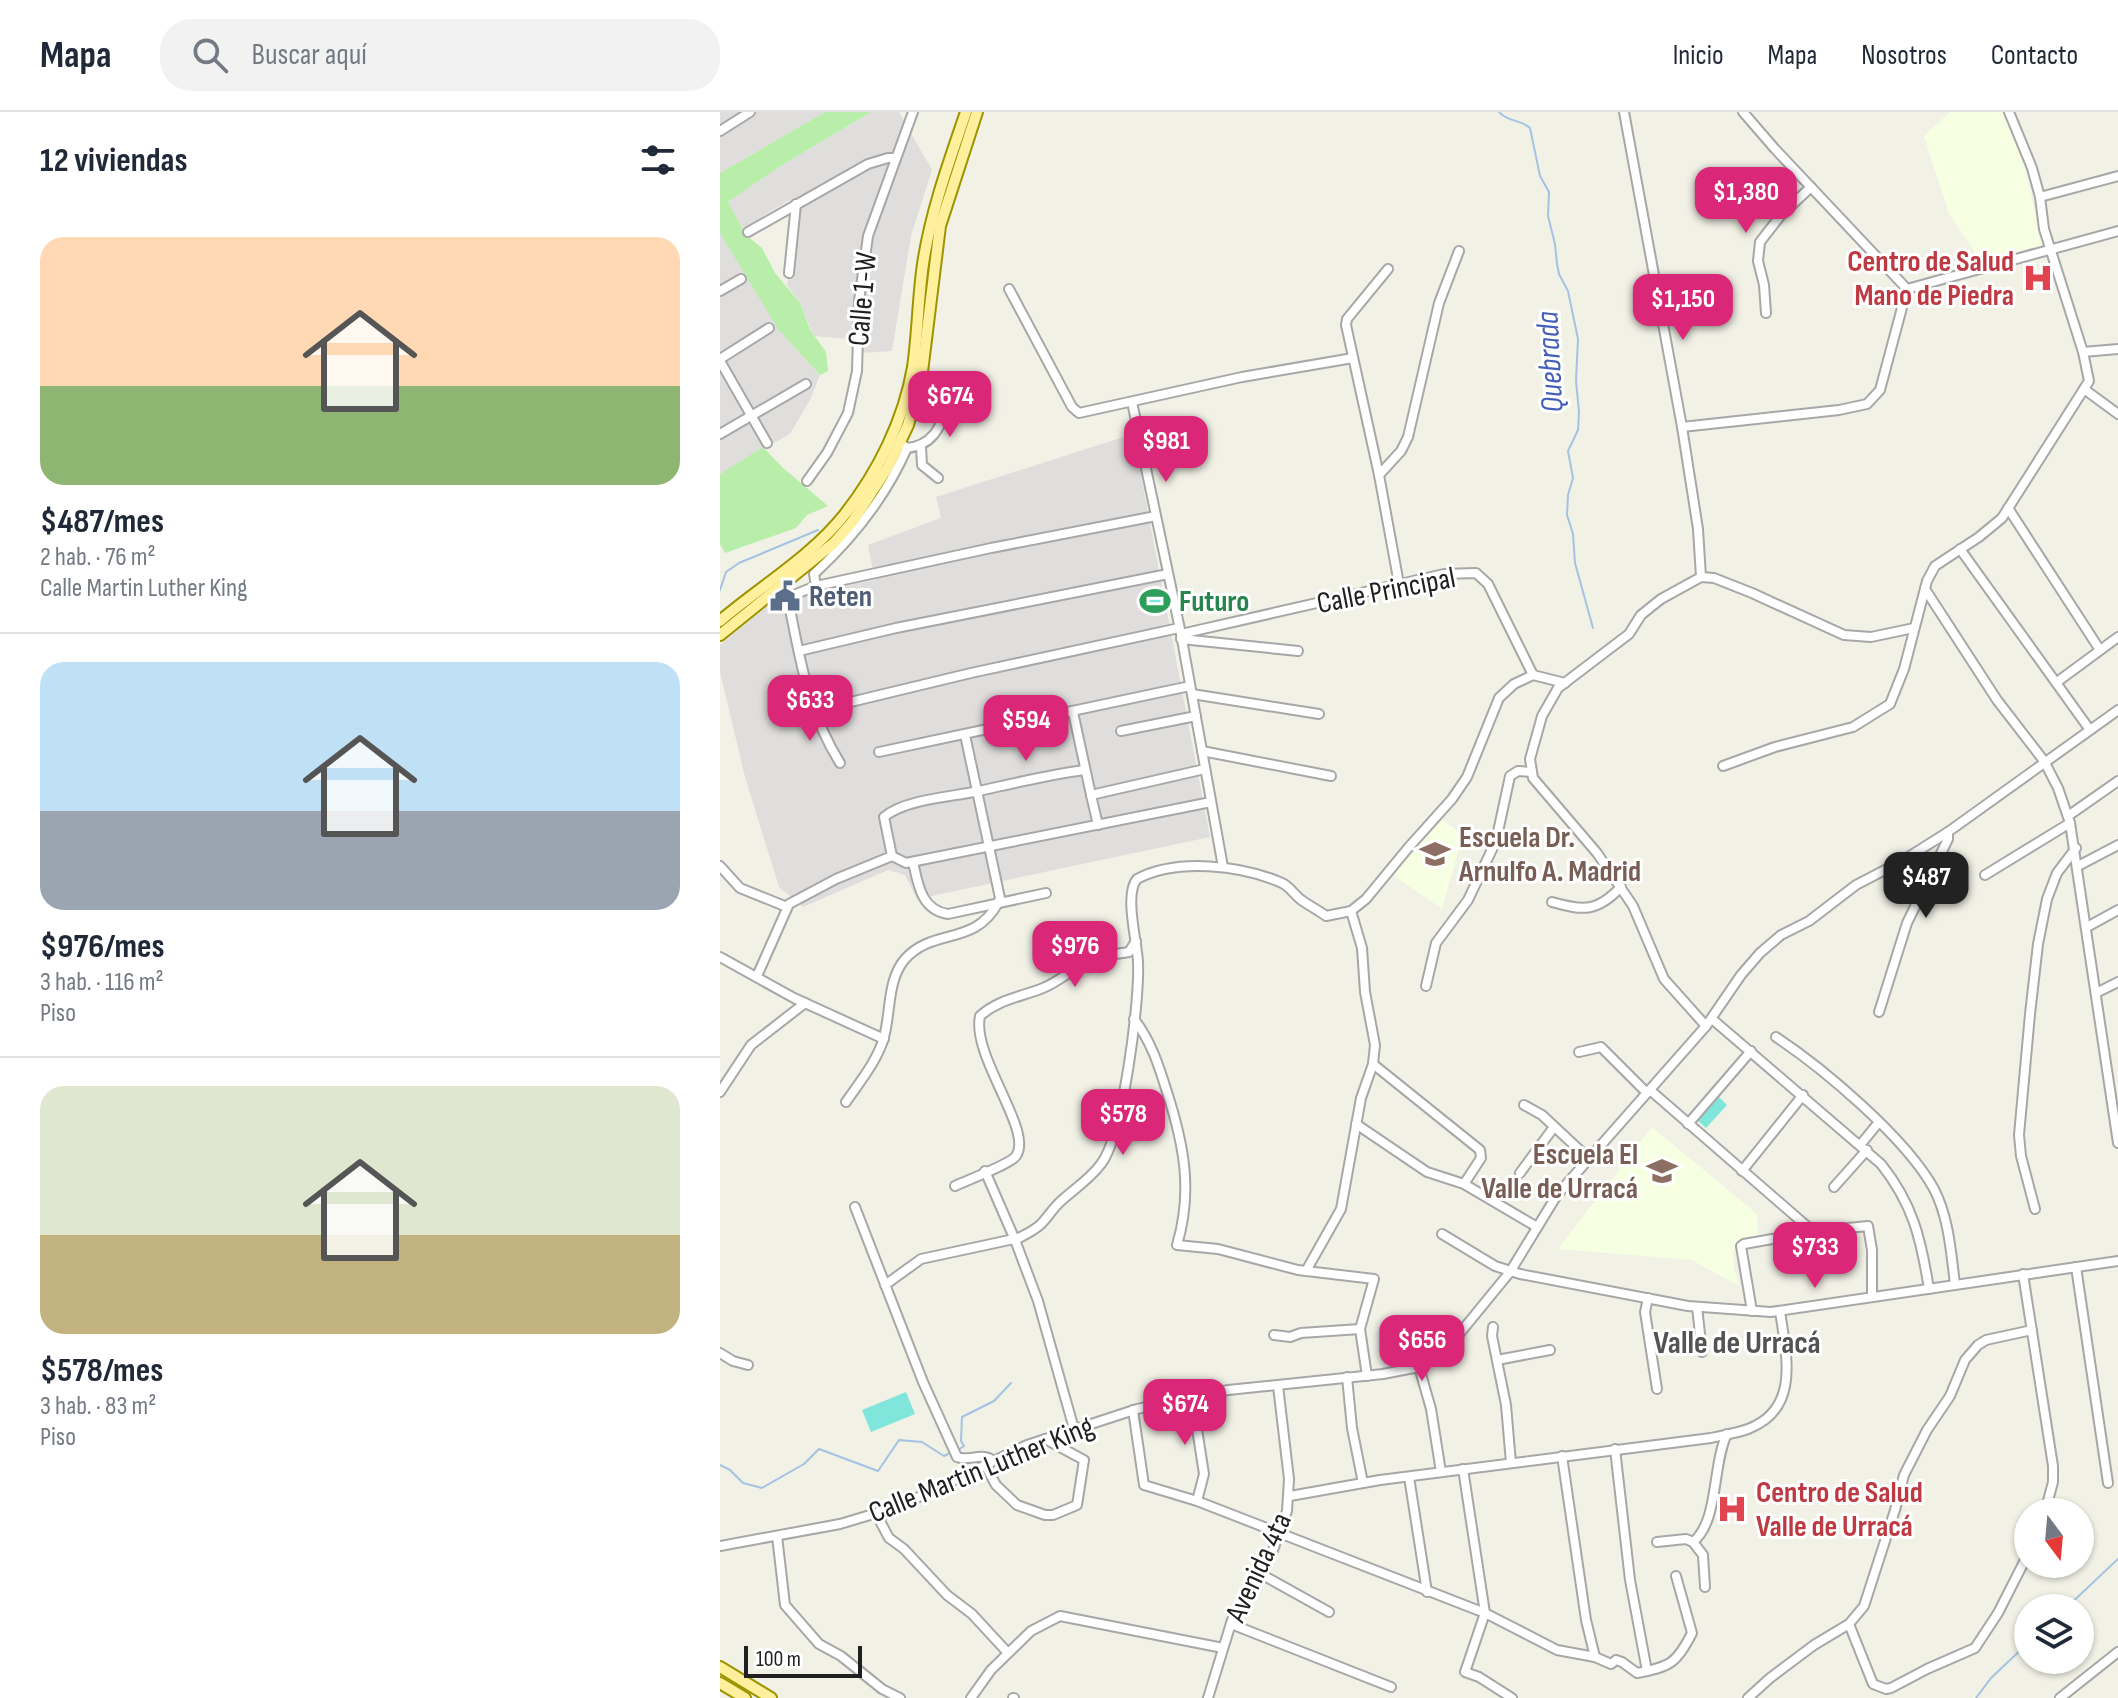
<!DOCTYPE html>
<html lang="es">
<meta charset="utf-8">
<style>
body{margin:0;font-family:"Sofia Sans Condensed",sans-serif;background:#f2f2f3;color:#1f2937;height:100vh;display:flex;flex-direction:column;font-size:30px;white-space:nowrap}
*{box-sizing:border-box;margin:0}
p{font-size:26px;color:#747a83}
.icon{flex:none;width:44px;height:44px;fill:none;stroke:currentColor;stroke-width:2;stroke-linecap:round;stroke-linejoin:round}
.map{position:relative;flex:1;overflow:hidden}
.sheet{display:flex;flex-direction:column;background:#fff;width:720px}
.sheet>*{flex:none}
.needle{width:52px;rotate:164deg}
.controls{position:absolute;left:1294px;top:1386px;display:grid;gap:16px}
.controls a{display:grid;place-items:center;width:80px;height:80px;border-radius:50%;background:#fff;box-shadow:0 2px 6px #0004;font-size:40px}
.scale{position:absolute;left:24px;bottom:20px;width:118px;box-sizing:border-box;padding-left:8px;border:4px solid #202020;border-top:0;font-size:22px;line-height:28px;white-space:nowrap;color:#202020;-webkit-text-stroke:6px #fff;paint-order:stroke}
.price{position:absolute;translate:-50% -68px;padding:0 18px;border-radius:16px;background:#db2777;color:#fff;font-size:26px;line-height:52px;filter:drop-shadow(0 2px 4px #0008)}
.price::after{content:'';position:absolute;left:50%;top:48px;width:24px;height:18px;margin-left:-12px;background:inherit;clip-path:polygon(0 0,100% 0,50% 100%)}
.price.on{background:#222;color:#fff}
ul{padding:0;list-style:none}
li{display:grid;align-content:center;gap:16px;height:424px;padding:0 40px}
li+li{border-top:2px solid #e0e1e3}
li span{display:grid;place-items:center;height:248px;border-radius:24px;color:#555}
li>.icon{margin-inline-start:auto}
span .icon{width:144px;height:144px;fill:#fffc;stroke-width:1}
li b{font-size:34px}
h2{display:flex;justify-content:space-between;align-items:center;height:96px;padding:0 40px;font-size:34px}
header{display:flex;align-items:center;gap:48px;box-sizing:border-box;height:112px;padding:0 40px;background:#fff;border-bottom:2px solid #e0e1e3}
header strong{font-size:38px}
nav{display:flex;gap:44px;margin-inline-start:auto;font-size:28px}
.search{width:560px;height:72px;background:#f2f2f3;display:flex;align-items:center;gap:20px;box-sizing:border-box;padding:0 28px;border-radius:32px;color:#747a83;font-size:30px}
main{display:flex;flex:1;min-height:0}
.map>svg:first-child{display:block}
.residential{fill:#dfdedd}
.education{fill:#f7ffe2}
.grass{fill:#b8eea9}
.pitch{fill:#80e5da}
.parking{fill:#ececec}
.lines{fill:none;stroke-linecap:round;stroke-linejoin:round}
.stream{stroke:#a4c3e2;stroke-width:2}
.minor-casing{stroke:#a7a7a7;stroke-width:12}
.major-casing{stroke:#9d9400;stroke-width:14}
.minor{stroke:#fff;stroke-width:8}
.major{stroke:#fff09e;stroke-width:10}
.labels{text-anchor:middle;stroke-width:6;stroke-linejoin:round;paint-order:stroke}
.health-label{font-size:30px;font-weight:bold;fill:#be3a42;stroke:#fff;text-anchor:end}
.street-label{font-size:30px;fill:#202020;stroke:#fff}
.service-label{font-size:30px;font-weight:bold;fill:#4e5e75;stroke:#fff;text-anchor:start}
.leisure-label{font-size:30px;font-weight:bold;fill:#27864d;stroke:#fff;text-anchor:start}
.education-label{font-size:30px;font-weight:bold;fill:#785e54;stroke:#fff;text-anchor:start}
.water-label{font-size:32px;font-style:italic;fill:#455fb8;stroke:#fff}
.neighbourhood-label{font-size:32px;font-weight:bold;fill:#535353;stroke:#fff}
</style>
<header>
<strong>Mapa</strong>
<div class="search"><svg class="icon" aria-label="search" viewBox="0 0 24 24"><circle cx="10" cy="10" r="6"/><path d="M15 15l6 6"/></svg>Buscar aquí</div>
<nav><a>Inicio</a><a>Mapa</a><a>Nosotros</a><a>Contacto</a></nav>
</header>
<main>
<section class="sheet">
<h2>12 viviendas<svg class="icon" aria-label="filters" viewBox="0 0 24 24"><path d="M4 7h16M4 17h16"/><circle cx="9" cy="7" r="2"/><circle cx="15" cy="17" r="2"/></svg></h2>
<ul>
<li><span style="background:linear-gradient(#ffd9b3 60%,#8fb573 0)"><svg class="icon" aria-label="home" viewBox="0 0 24 24"><path d="M3 11l9-7 9 7M6 9v11h12V9"/></svg></span><div><b>$487/mes</b><p>2 hab. · 76 m²</p><p>Calle Martin Luther King</p></div></li>
<li><span style="background:linear-gradient(#bfe0f5 60%,#9aa5b1 0)"><svg class="icon" aria-label="home" viewBox="0 0 24 24"><path d="M3 11l9-7 9 7M6 9v11h12V9"/></svg></span><div><b>$976/mes</b><p>3 hab. · 116 m²</p><p>Piso</p></div></li>
<li><span style="background:linear-gradient(#dfe7d0 60%,#c2b280 0)"><svg class="icon" aria-label="home" viewBox="0 0 24 24"><path d="M3 11l9-7 9 7M6 9v11h12V9"/></svg></span><div><b>$578/mes</b><p>3 hab. · 83 m²</p><p>Piso</p></div></li>
</ul>
</section>
<div class="map">
<svg width="1398" height="1586" viewBox="0 0 1398 1586">
<rect width="100%" height="100%" fill="#f1f1e6"/>
<!-- residential -->
<g class="residential">
<path d="M0,0H105L0,61Z"/>
<path d="M151,0H179L212,58L191,124L172,239L141,241V228L94,224L80,191L67,173L75,85L22,116L8,90L59,55Z"/>
<path d="M0,121L68,228L100,263L90,288L70,322L0,362Z"/>
<path d="M413,322L490,725L197,787L185,763L168,758L83,795L59,775L25,665L0,560V533L54,488L155,468L148,433L221,406L216,385Z"/>
</g>
<!-- education -->
<g class="education">
<path d="M1230,0H1281L1284,2L1304,50L1322,133L1261,149L1229,102L1204,24Z"/>
<path d="M722,708L743,722L722,797L673,763Z"/>
<path d="M932,1015L1037,1102L1038,1126L1023,1129L1013,1139L1014,1157L1019,1174L972,1148L838,1137Z"/>
</g>
<!-- grass -->
<g class="grass">
<path d="M105,0H151L59,55L8,90L22,116L28,120L27,124L42,136L55,161L80,191L91,219L106,240L108,259L100,263L58,217L0,121V61Z"/>
<path d="M43,335L62,355L108,394L87,403L76,416L5,441L0,432V362Z"/>
</g>
<!-- pitch -->
<g class="pitch">
<path d="M442,475L447,501L428,503L422,478Z"/>
<path d="M996,982L1007,993L986,1016L975,1006Z"/>
<path d="M186,1280L195,1302L151,1320L142,1298Z"/>
</g>
<!-- parking -->
<path class="parking" d="M664,1216L677,1223L698,1245L699,1254L663,1262L656,1223L657,1217Z"/>
<g class="lines">
<!-- stream -->
<g class="stream">
<path d="M779,0C787,10 800,7 810,16L820,64L829,80L828,104L835,132L837,152L839,162L848,179L858,227L856,269L859,300L858,318L848,339L853,366L848,383L847,403L853,422L855,451L873,516"/>
<path d="M0,478L6,460L19,451L98,418"/>
<path d="M238,1338L244,1334L241,1329L242,1305L274,1289L291,1271"/>
<path d="M0,1353L10,1358L23,1371L42,1376L84,1352L99,1337L158,1359L179,1328L202,1330L224,1344L232,1340"/>
<path d="M1346,1496L1398,1447"/>
<path d="M1256,1586L1271,1566L1308,1531"/>
</g>
<!-- minor casing -->
<g class="minor-casing">
<g id="minor">
<path d="M904,0L962,315L978,417L981,465"/>
<path d="M1023,0L1055,37L1187,177"/>
<path d="M0,19L30,0"/>
<path d="M1320,85L1398,64"/>
<path d="M28,120L148,52L168,46H175"/>
<path d="M668,157L627,207L626,213L659,363L679,472"/>
<path d="M69,161L76,92"/>
<path d="M289,177L352,295L359,301L522,265L633,246"/>
<path d="M1187,177L1398,119"/>
<path d="M0,179L21,167"/>
<path d="M1046,201L1044,173L1038,149L1040,130L1061,103L1091,75"/>
<path d="M1363,240L1398,237"/>
<path d="M0,247L49,216"/>
<path d="M0,249L47,331"/>
<path d="M1364,277L1398,302"/>
<path d="M412,290L461,522L503,755"/>
<path d="M962,315L1119,298L1147,292L1160,278L1187,177"/>
<path d="M0,322L86,272"/>
<path d="M183,333L187,336C218,333 222,307 234,282"/>
<path d="M201,335L202,353L218,366"/>
<path d="M659,363L681,339L688,325L719,191L739,139"/>
<path d="M87,369L107,341L128,301L137,259L139,189L148,124L193,0"/>
<path d="M1288,396L1380,538"/>
<path d="M1240,437L1370,618"/>
<path d="M96,474L94,462C133,426 166,384 187,336"/>
<path d="M1205,477L1277,588L1324,649L1338,676L1350,711L1398,1031"/>
<path d="M461,522L724,462L756,461L768,472L813,563"/>
<path d="M461,527L578,539"/>
<path d="M79,539L176,516L448,462"/>
<path d="M1337,570L1398,525"/>
<path d="M472,582L599,602"/>
<path d="M95,595L114,594L251,561L459,516"/>
<path d="M353,600L371,683"/>
<path d="M401,619L476,604"/>
<path d="M482,639L611,664"/>
<path d="M159,640L470,574"/>
<path d="M120,651C89,601 81,553 70,497L71,484L96,474L271,436L436,404"/>
<path d="M1003,654L1055,635L1133,615L1170,592L1184,557L1207,469L1215,454L1259,425L1282,406L1369,269L1363,240L1324,117L1320,85L1312,56L1289,0"/>
<path d="M364,658C327,663 291,672 254,680C228,685 184,688 164,705L172,744L186,751L491,690"/>
<path d="M1348,704L1398,669"/>
<path d="M378,713L371,683L485,657"/>
<path d="M193,750C198,772 201,798 228,802L326,781"/>
<path d="M0,754L20,776L67,795"/>
<path d="M1358,754L1398,733"/>
<path d="M1265,763L1350,711"/>
<path d="M832,790C864,799 877,800 901,775"/>
<path d="M1367,815L1398,798"/>
<path d="M0,845L74,886L164,927"/>
<path d="M37,864L69,792L116,767L172,744"/>
<path d="M706,874L716,831L748,788L776,729L790,664L798,659L812,660"/>
<path d="M1376,881L1398,870"/>
<path d="M1159,900L1187,811L1228,727V720"/>
<path d="M414,907C431,929 439,954 447,980C464,1033 473,1079 457,1133L498,1137L578,1158L654,1167L640,1217L647,1264"/>
<path d="M992,907L1161,1052C1193,1092 1201,1127 1209,1177"/>
<path d="M986,914L944,867L913,794L877,741L813,666L810,647L822,604L838,576L909,522L921,503L941,487L981,465L994,466L1032,481L1124,523L1151,525L1194,516"/>
<path d="M1056,925C1104,957 1186,1026 1214,1077C1229,1106 1231,1141 1235,1172"/>
<path d="M859,940L881,935L927,981"/>
<path d="M653,952L760,1038L761,1046L744,1072"/>
<path d="M930,978L1089,1116L1097,1119"/>
<path d="M0,980L31,933L85,891"/>
<path d="M126,990C139,971 158,948 164,925C171,900 167,868 185,847C214,815 254,835 278,791L280,786L245,623"/>
<path d="M804,993L822,1003L868,1046"/>
<path d="M636,1012L707,1060L744,1072L817,1115"/>
<path d="M968,1012L1031,939"/>
<path d="M1141,1032L1159,1010"/>
<path d="M265,1059L295,1128L318,1189L354,1317"/>
<path d="M1022,1059L1083,983"/>
<path d="M800,1061L834,1015"/>
<path d="M235,1074C248,1068 290,1052 296,1044C314,1019 251,944 260,904C279,887 301,885 323,876C341,869 355,854 372,847C383,843 397,842 409,840L416,829"/>
<path d="M1114,1075L1147,1038"/>
<path d="M135,1095L203,1270L237,1345C248,1350 261,1340 272,1348"/>
<path d="M1315,1097L1301,1044L1299,1023L1310,902L1318,832L1327,787L1337,761L1356,736"/>
<path d="M722,1122L775,1154L800,1162L968,1194L1051,1200L1398,1149"/>
<path d="M295,1128C304,1123 314,1119 321,1112C328,1105 333,1096 341,1089C354,1077 370,1067 381,1052C403,1024 420,888 418,850C417,829 404,782 417,767C457,746 521,753 562,771C569,774 574,782 580,787C588,793 598,798 606,804L631,799L646,787L688,736L732,687L747,665L779,586L794,572L813,563L845,571"/>
<path d="M1356,1155L1388,1371"/>
<path d="M586,1159L621,1097L641,986L653,952L655,933L645,880L642,836L631,799"/>
<path d="M1303,1162L1333,1354V1370L1325,1400"/>
<path d="M165,1173L201,1147L294,1127"/>
<path d="M928,1186L925,1200L937,1277"/>
<path d="M977,1195L982,1240"/>
<path d="M1032,1199L1021,1134L1024,1132L1097,1119L1148,1114L1152,1138V1185"/>
<path d="M773,1215L772,1224L786,1293L791,1351"/>
<path d="M554,1223L570,1225L581,1221L640,1217"/>
<path d="M0,1241L13,1249L28,1253"/>
<path d="M777,1248L830,1238"/>
<path d="M699,1255L711,1297L721,1360"/>
<path d="M627,1265L632,1316L643,1371"/>
<path d="M472,1285L484,1362L477,1389"/>
<path d="M413,1298L424,1373L477,1389L765,1501L837,1538L875,1545L891,1552L896,1548L902,1550L917,1561C950,1555 957,1551 972,1521L956,1464"/>
<path d="M895,1337L910,1468L927,1559"/>
<path d="M842,1344L866,1508L875,1545"/>
<path d="M265,1353L276,1373L297,1393L325,1403H333L357,1393L364,1348L325,1327"/>
<path d="M743,1357L765,1501L745,1560L759,1565L792,1586"/>
<path d="M689,1365L707,1480"/>
<path d="M570,1384L660,1368L991,1326C1003,1323 1017,1321 1028,1317C1081,1297 1066,1242 1060,1199"/>
<path d="M160,1400L161,1411L169,1426L184,1437L227,1483L252,1502L288,1541"/>
<path d="M57,1424L65,1493L99,1532L121,1544L162,1577L180,1586"/>
<path d="M937,1430L966,1427L973,1430C999,1409 992,1353 1007,1322"/>
<path d="M973,1430L983,1443L985,1475"/>
<path d="M0,1434L120,1412L160,1400L184,1392L307,1333L417,1297L508,1278L663,1262L699,1255L714,1246L740,1221L790,1160L837,1083L986,914L1021,863L1040,841L1061,823L1089,809L1136,773L1182,749L1228,720L1398,598"/>
<path d="M539,1461L609,1500"/>
<path d="M511,1512L671,1575"/>
<path d="M1129,1512L1153,1572L1166,1577L1171,1576L1207,1557L1255,1536L1278,1501L1308,1442"/>
<path d="M251,1586L271,1558L311,1519L340,1504L503,1536"/>
<path d="M293,1586H294"/>
<path d="M488,1586L512,1508L552,1441L567,1399L569,1367L558,1274"/>
<path d="M1028,1586L1050,1566L1094,1533L1129,1512L1144,1494L1175,1398L1184,1363L1207,1318L1230,1284L1245,1248L1258,1233L1266,1228L1312,1218"/>
<path d="M1340,1586L1398,1540"/>
</g>
</g>
<!-- major casing -->
<g class="major-casing">
<g id="major">
<path d="M0,509C41,474 91,445 125,402C158,360 184,308 193,255C198,221 198,186 203,152C211,99 229,50 246,0"/>
<path d="M0,523L114,431L133,409L168,355L188,313L202,260L220,114L257,0"/>
<path d="M0,1555L51,1586"/>
<path d="M0,1571L25,1586"/>
</g>
</g>
<!-- minor -->
<use href="#minor" class="minor"/>
<!-- major -->
<use href="#major" class="major"/>
</g>
<!-- icons -->
<defs>
<g id="hospital-bare" transform="scale(2.4)"><path d="M-5-5h3v3.5h4V-5h3V5h-3V1.5h-4V5h-3Z" fill="#e0444e" stroke="#fff" stroke-width="2.5" paint-order="stroke"/></g>
<g id="civic-bare" transform="scale(2.4)"><path d="M-.6-6.5H3V-4.5H.6V-3L4-1V1h2V6H-6V1h2V-1L-.6-3ZM-1.2 2.5V6h2.4V2.5Z" fill="#5c6f8a" stroke="#fff" stroke-width="2.5" paint-order="stroke"/></g>
<g id="stadium-bare" transform="scale(2.4)"><path d="M0-5a6.5 5 0 1 0 0 10a6.5 5 0 1 0 0-10ZM-3.5-1.8h7v3.6h-7Z" fill="#2e9e5b" stroke="#fff" stroke-width="2.5" paint-order="stroke"/></g>
<g id="school-bare" transform="scale(2.4)"><path d="M0-5L7-2L0 1L-7-2ZM-4 1L0 2.5L4 1V4Q0 6-4 4Z" fill="#8d6e63" stroke="#fff" stroke-width="2.5" paint-order="stroke"/></g>
</defs>
<g fill-rule="evenodd">
<use href="#hospital-bare" x="1318" y="166"/>
<use href="#civic-bare" x="65" y="484"/>
<use href="#stadium-bare" x="435" y="489"/>
<use href="#school-bare" x="715" y="742"/>
<use href="#school-bare" x="942" y="1059"/>
<use href="#hospital-bare" x="1012" y="1397"/>
</g>
<g class="labels">
<!-- health labels -->
<g class="health-label">
<text x="1294" y="159">Centro de Salud<tspan x="1294" dy="34">Mano de Piedra</tspan></text>
<text x="1036" y="1390" text-anchor="start">Centro de Salud<tspan x="1036" dy="34">Valle de Urracá</tspan></text>
</g>
<!-- street labels -->
<g class="street-label">
<text transform="translate(142 187) rotate(-85)" y="10">Calle 1-W</text>
<text transform="translate(666 478) rotate(-11)" y="10">Calle Principal</text>
<text transform="translate(261 1357) rotate(-22)" y="10">Calle Martin Luther King</text>
<text transform="translate(538 1455) rotate(-65)" y="10">Avenida 4ta</text>
</g>
<!-- service labels -->
<g class="service-label">
<text x="89" y="494">Reten</text>
</g>
<!-- leisure labels -->
<g class="leisure-label">
<text x="459" y="499">Futuro</text>
</g>
<!-- education labels -->
<g class="education-label">
<text x="739" y="735">Escuela Dr.<tspan x="739" dy="34">Arnulfo A. Madrid</tspan></text>
<text x="918" y="1052" text-anchor="end">Escuela El<tspan x="918" dy="34">Valle de Urracá</tspan></text>
</g>
<!-- water labels -->
<g class="water-label">
<text transform="translate(829 250) rotate(-93)" y="11">Quebrada</text>
</g>
<!-- neighbourhood labels -->
<g class="neighbourhood-label">
<text x="1017" y="1241">Valle de Urracá</text>
</g>
</g>
</svg>
<div class="controls">
<a><svg class="needle" viewBox="-14 -14 28 28"><path d="M0-13l5 13h-10z" fill="#e53935"/><path d="M0 13l5-13h-10z" fill="#747a83"/></svg></a>
<a><svg class="icon" aria-label="layers" viewBox="0 0 24 24"><path d="M12 4l9 5-9 5-9-5zM3 14l9 5 9-5"/></svg></a>
</div>
<div class="scale">100 m</div>
<b class="price" style="left:1026px;top:123px">$1,380</b>
<b class="price" style="left:963px;top:230px">$1,150</b>
<b class="price" style="left:230px;top:327px">$674</b>
<b class="price" style="left:446px;top:372px">$981</b>
<b class="price" style="left:90px;top:631px">$633</b>
<b class="price" style="left:306px;top:651px">$594</b>
<b class="price on" style="left:1206px;top:808px">$487</b>
<b class="price" style="left:355px;top:877px">$976</b>
<b class="price" style="left:403px;top:1045px">$578</b>
<b class="price" style="left:1095px;top:1178px">$733</b>
<b class="price" style="left:702px;top:1271px">$656</b>
<b class="price" style="left:465px;top:1335px">$674</b>
</div>
</main>
